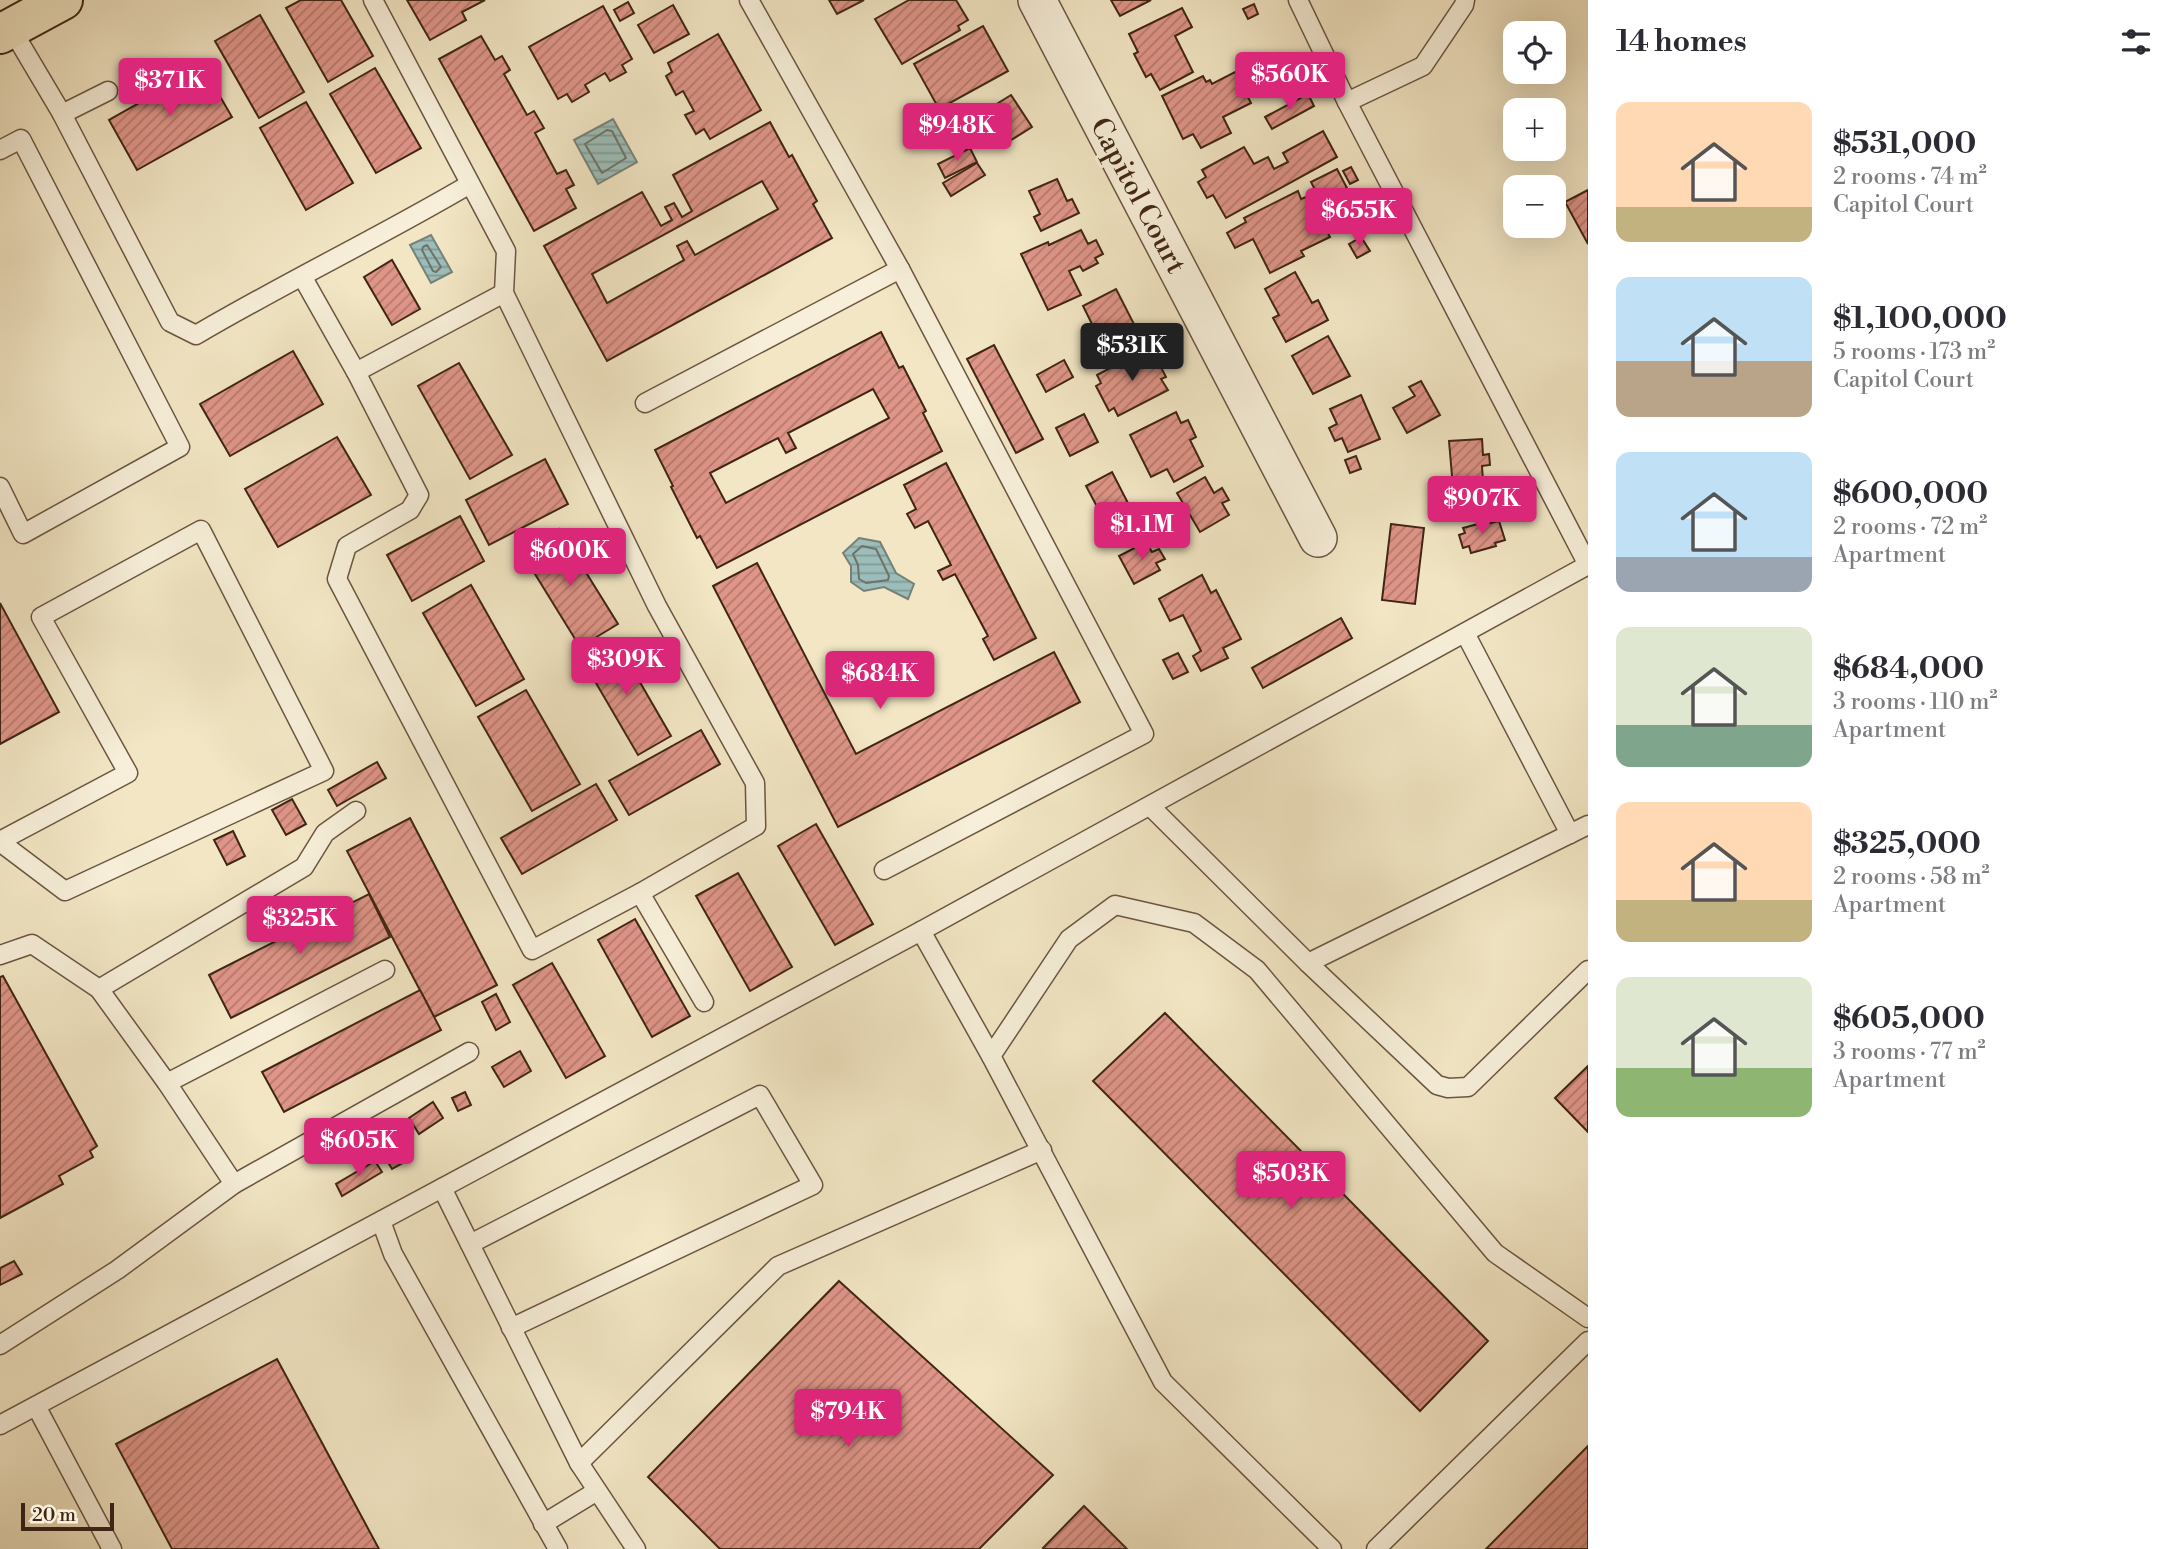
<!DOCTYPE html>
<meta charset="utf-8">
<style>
body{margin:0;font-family:"Libre Bodoni",serif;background:#f7f7f7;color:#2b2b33;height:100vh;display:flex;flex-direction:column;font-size:26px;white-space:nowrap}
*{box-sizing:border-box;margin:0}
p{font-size:23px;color:#7c7c81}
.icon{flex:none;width:38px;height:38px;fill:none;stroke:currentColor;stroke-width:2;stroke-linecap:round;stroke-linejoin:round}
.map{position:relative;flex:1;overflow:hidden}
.sheet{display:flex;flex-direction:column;background:#fff;width:595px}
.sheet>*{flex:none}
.controls{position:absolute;left:1503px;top:21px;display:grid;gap:14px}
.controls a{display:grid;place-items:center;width:63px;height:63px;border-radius:14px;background:#fff;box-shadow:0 7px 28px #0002;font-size:35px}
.scale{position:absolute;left:21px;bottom:18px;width:93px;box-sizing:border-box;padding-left:7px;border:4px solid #402515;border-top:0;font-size:19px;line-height:24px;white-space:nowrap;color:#402515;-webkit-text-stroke:5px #f7efd9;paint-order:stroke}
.price{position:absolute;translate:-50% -60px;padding:0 16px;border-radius:7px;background:#db2777;color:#fff;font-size:23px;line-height:46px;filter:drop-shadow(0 2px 4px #0008)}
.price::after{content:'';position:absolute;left:50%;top:42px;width:21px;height:16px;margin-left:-10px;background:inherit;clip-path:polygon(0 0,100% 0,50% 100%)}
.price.current{background:#222;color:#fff}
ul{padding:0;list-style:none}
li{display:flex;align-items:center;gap:21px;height:175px;padding:0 28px}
li span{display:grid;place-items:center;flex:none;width:196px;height:140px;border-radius:14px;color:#555}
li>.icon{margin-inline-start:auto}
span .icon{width:84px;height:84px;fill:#fffc;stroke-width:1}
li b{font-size:30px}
h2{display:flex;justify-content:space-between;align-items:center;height:84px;padding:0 28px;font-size:30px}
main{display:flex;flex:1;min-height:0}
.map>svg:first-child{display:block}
.water{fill:url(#water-rules);stroke:#778178;stroke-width:2}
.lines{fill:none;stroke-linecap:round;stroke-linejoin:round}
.shore{stroke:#6e7268;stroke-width:2}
.building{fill:url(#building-hatch);stroke:#402515;stroke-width:2;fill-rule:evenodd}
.lane-casing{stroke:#6c5541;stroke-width:21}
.street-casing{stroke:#6c5541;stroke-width:40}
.primary-casing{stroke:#402515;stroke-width:42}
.lane{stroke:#f7efd9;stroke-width:18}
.street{stroke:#f7efd9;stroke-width:37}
.primary{stroke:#f2e6c4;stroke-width:38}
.labels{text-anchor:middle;stroke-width:6;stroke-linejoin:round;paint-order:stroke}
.street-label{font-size:28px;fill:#402515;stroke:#f7efd9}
</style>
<main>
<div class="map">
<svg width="1588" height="1549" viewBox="0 0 1588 1549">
<defs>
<pattern id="water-rules" width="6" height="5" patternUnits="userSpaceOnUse" patternTransform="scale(1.75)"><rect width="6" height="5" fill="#9cbeba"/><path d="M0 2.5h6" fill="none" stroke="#819a96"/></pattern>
<pattern id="building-hatch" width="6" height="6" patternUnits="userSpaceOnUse" patternTransform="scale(1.75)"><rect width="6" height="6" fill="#df9588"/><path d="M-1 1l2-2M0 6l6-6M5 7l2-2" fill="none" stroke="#b6796e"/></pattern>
</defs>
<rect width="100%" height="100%" fill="#f2e6c4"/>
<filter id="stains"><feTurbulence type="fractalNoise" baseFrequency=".00286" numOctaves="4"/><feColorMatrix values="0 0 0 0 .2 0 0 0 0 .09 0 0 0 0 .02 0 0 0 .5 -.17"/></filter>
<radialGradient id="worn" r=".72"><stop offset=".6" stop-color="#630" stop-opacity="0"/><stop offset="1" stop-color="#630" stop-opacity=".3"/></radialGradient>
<!-- water -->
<g class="water">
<path d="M613,119L637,162L598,184L574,140Z"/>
<path d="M431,235L452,272L431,283L410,245Z"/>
<path d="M859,538L880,542L896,573L914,584L908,599L884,587L864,591L851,582V566L843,553Z"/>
</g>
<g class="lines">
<!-- shore -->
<g class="shore">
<path d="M607,130L612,131L626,158L602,173L585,144Z"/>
<path d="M427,245L441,267L436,272L433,271L422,250L423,247Z"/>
<path d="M862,546L876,549L889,576L888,580L866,583L859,579L858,565L853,554Z"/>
</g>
</g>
<!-- building -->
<g class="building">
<path d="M301,0H341L373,56L328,82L286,8Z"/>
<path d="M407,0H485L462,12L466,20L430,40Z"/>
<path d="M829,0H864L837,14Z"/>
<path d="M909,0H956L968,20L958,26L960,30L902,64L875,19Z"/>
<path d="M1111,0H1151L1120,16Z"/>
<path d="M628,2L634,13L620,21L614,10Z"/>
<path d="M1254,4L1258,14L1248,19L1243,9Z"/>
<path d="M673,5L689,34L654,53L638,25Z"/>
<path d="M603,6L632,59L622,65L626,72L610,81L605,73L585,85L589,92L572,102L567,94L558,99L529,47Z"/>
<path d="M1182,8L1192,27L1175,36L1193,72L1160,90L1151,74L1146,77L1134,54L1138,52L1129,34Z"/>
<path d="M260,15L304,92L259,118L215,41Z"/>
<path d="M983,26L1008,71L939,109L914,64Z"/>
<path d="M718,34L761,110L710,139L704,129L696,134L685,115L694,111L683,91L676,95L666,76L672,72L668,63Z"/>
<path d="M481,36L495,60L502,56L510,70L504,74L527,115L534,111L544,128L535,133L557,174L566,170L574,185L566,189L576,208L534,231L439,59Z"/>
<path d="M203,67L232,117L137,170L109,120Z"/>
<path d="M375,68L421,148L376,173L330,94Z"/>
<path d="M1235,72L1251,103L1223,117L1231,133L1201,148L1193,134L1183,139L1162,96L1203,76L1206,82L1210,80L1212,84Z"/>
<path d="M1308,94L1314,106L1272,129L1265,117Z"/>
<path d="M1011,95L1032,127L1008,142L987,110Z"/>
<path d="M306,102L353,183L306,210L260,128Z"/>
<path d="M770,122L789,157L792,155L817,201L813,204L832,238L607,361L544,246L642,192L661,226L672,220L665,207L674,203L682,217L692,211L673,175ZM762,181L778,209L695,255L687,241L677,246L684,260L607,303L592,274Z"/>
<path d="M1323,131L1337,157L1226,218L1213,195L1207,198L1198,182L1206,177L1202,170L1244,147L1254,164L1268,157L1274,169L1288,162L1283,153Z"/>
<path d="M970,148L977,162L945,178L938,164Z"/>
<path d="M977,163L985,175L951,196L943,183Z"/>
<path d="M1351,167L1358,180L1350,184L1343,171Z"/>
<path d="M1337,169L1347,188L1321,202L1311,182Z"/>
<path d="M1057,179L1067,201L1072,199L1079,213L1041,231L1034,217L1040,214L1029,191Z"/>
<path d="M1588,190V244L1565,202Z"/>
<path d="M1298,191L1301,199L1306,197L1313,211L1321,207L1329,222L1324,225L1330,237L1301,251L1304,256L1270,273L1253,239L1235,248L1227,233L1246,222L1244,218Z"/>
<path d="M1369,202L1377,216L1367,222L1359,207Z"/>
<path d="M1081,230L1088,244L1096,240L1103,254L1095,258L1098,263L1083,271L1080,266L1069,271L1081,295L1048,310L1021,254L1048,242L1049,245Z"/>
<path d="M1361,237L1370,251L1357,258L1349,244Z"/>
<path d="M392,260L420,309L392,325L364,277Z"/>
<path d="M1295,272L1312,303L1318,300L1328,320L1286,342L1273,318L1279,315L1265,289Z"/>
<path d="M1116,289L1137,330L1096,351L1086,332L1094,328L1083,306Z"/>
<path d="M881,332L899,368L903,366L926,411L923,413L942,451L717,568L700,536L697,538L671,487L673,486L655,450ZM873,389L889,418L726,503L710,473L778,438L786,453L796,448L788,433Z"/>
<path d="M1328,336L1350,376L1313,394L1292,356Z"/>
<path d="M994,345L1043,439L1016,453L967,359Z"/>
<path d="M1146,349L1152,360L1156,358L1166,377L1161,379L1168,390L1118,416L1114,408L1109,411L1096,386L1101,383L1097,375Z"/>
<path d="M293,351L323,404L230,456L200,404Z"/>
<path d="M1064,360L1073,377L1046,392L1037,375Z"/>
<path d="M459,363L512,455L470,479L418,386Z"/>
<path d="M1421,381L1440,415L1407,433L1393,408L1415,396L1409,387Z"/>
<path d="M1361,395L1380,439L1348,452L1342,438L1335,441L1329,428L1337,424L1330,409Z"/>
<path d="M1176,412L1181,423L1188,420L1196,437L1190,440L1203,466L1174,482L1167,469L1151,477L1130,435Z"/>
<path d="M1084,414L1098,442L1070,456L1056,428Z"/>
<path d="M337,437L371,495L278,547L245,489Z"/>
<path d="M1482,439L1483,455L1489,454L1490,465L1482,466L1484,497L1454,499L1449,441Z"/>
<path d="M1356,456L1361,469L1350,473L1345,460Z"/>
<path d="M545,459L568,504L489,545L466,500Z"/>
<path d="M946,463L1036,638L994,660L983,639L988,636L955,574L943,580L938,571L951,565L928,521L915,528L907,514L916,509L904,485Z"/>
<path d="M1112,472L1129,505L1103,518L1086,486Z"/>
<path d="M1205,477L1214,493L1222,488L1229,500L1222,503L1229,515L1200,532L1177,493Z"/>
<path d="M460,516L484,561L412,601L387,555Z"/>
<path d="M1489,521L1490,523L1499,521L1505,540L1495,543L1496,546L1471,553L1469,546L1463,548L1459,535L1465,533L1463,528Z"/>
<path d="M1391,524L1424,528L1415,604L1382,600Z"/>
<path d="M559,529L618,624L580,647L522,553Z"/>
<path d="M1146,542L1152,552L1159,549L1165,559L1156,563L1160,570L1134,584L1119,556Z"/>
<path d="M757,563L856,754L1054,652L1080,702L838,827L713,586Z"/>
<path d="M1202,575L1211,593L1216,590L1241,639L1223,648L1228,658L1201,671L1193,656L1201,651L1183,615L1170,621L1159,599Z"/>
<path d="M471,585L524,679L476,706L423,613Z"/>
<path d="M0,603L59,712L0,744Z"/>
<path d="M1341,618L1352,638L1263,688L1252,668Z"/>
<path d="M615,639L671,736L638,755L582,659Z"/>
<path d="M1178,653L1188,672L1173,679L1163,660Z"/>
<path d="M526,690L580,784L532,811L478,717Z"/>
<path d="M701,730L720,764L629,815L609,781Z"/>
<path d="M377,762L386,778L337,806L328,790Z"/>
<path d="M596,784L617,820L522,874L501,838Z"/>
<path d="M292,799L306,824L286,835L272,810Z"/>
<path d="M410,818L497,985L434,1017L347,851Z"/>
<path d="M816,824L873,924L835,945L778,846Z"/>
<path d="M233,831L245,856L227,865L214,840Z"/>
<path d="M738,873L792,967L750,991L696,896Z"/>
<path d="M369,894L390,937L231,1018L209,975Z"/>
<path d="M635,919L690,1016L652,1037L598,940Z"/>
<path d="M552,963L605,1056L566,1078L513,985Z"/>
<path d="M3,976L97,1146L90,1151L93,1157L59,1176L63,1184L0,1218V977Z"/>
<path d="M420,990L441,1030L284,1112L262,1072Z"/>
<path d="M496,994L510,1022L496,1030L482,1002Z"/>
<path d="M1165,1013L1488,1341L1420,1411L1093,1081Z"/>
<path d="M520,1051L531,1071L504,1087L492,1067Z"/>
<path d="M1588,1066V1132L1555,1098Z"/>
<path d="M465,1092L471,1105L458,1111L452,1098Z"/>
<path d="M433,1102L443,1118L419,1134L409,1118Z"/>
<path d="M396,1153L403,1163L392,1169L386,1159Z"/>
<path d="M375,1161L382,1172L342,1196L336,1184Z"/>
<path d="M14,1261L22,1274L0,1285V1268Z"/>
<path d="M839,1281L1053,1475L979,1549H720L648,1477Z"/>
<path d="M277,1359L379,1549H172L116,1444Z"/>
<path d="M1588,1446V1549H1486Z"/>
<path d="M1084,1506L1127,1549H1044L1043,1548Z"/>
</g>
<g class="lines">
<!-- lane casing -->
<g class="lane-casing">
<g id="lane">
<path d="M749,0L900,269L1144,734L884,870"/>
<path d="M1298,0L1347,102L1588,565"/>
<path d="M11,28L62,114L170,322L196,335C286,282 380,237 470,184"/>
<path d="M1347,102L1423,66L1464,5L1465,0"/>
<path d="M62,114L108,91"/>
<path d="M0,150L21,139L180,447L23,534L0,487"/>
<path d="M303,278L356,372L419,495L410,510L347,546L337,579L532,950L640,893L756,826L755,783L657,606L504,293L506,251L373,0"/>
<path d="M356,372L504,293"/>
<path d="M645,403L900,269"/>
<path d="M1465,633L1570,834"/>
<path d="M1150,806L1308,963L1588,825"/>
<path d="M0,841L128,773L41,617L201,530L324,771L65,891L0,842"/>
<path d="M640,893L704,1002"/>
<path d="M921,931L991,1056L1163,1382L1332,1549"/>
<path d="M0,955L32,944L99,989L167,1083L234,1184L117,1270L0,1345"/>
<path d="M1308,963L1437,1085L1448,1088L1468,1087L1588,970"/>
<path d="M99,989L304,867L325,833L356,811"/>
<path d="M991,1056L1069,939L1115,905L1194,923L1257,970L1495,1253L1588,1318"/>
<path d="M167,1083L385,970"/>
<path d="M234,1184L469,1052"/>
<path d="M442,1188L579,1463L636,1549"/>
<path d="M381,1221L393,1254L558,1549"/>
<path d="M470,1244L760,1095L813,1185L511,1328"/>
<path d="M36,1406L112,1549"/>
<path d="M0,1425L921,931L1588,565"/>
<path d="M579,1463L778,1266L1042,1150"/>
<path d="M543,1524L597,1491"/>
<path d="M1376,1549L1588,1341"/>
</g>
</g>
<!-- street casing -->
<g class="street-casing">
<path id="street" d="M1037,0L1318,538"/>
</g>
<!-- primary casing -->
<g class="primary-casing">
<path id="primary" d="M0,34L63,0"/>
</g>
<!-- lane -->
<use href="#lane" class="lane"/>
<!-- street -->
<use href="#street" class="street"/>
<!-- primary -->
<use href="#primary" class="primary"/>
</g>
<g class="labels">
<!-- street labels -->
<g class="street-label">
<text transform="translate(1139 195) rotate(62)" y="10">Capitol Court</text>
</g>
</g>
<rect width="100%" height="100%" filter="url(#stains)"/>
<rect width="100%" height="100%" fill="url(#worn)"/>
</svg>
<div class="controls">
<a><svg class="icon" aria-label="locate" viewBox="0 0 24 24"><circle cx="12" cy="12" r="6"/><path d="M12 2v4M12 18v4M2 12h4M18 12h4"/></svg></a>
<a>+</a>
<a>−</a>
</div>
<div class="scale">20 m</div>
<b class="price" style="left:1290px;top:112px">$560K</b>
<b class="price" style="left:170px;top:118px">$371K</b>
<b class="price" style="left:957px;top:163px">$948K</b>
<b class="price" style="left:1359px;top:248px">$655K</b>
<b class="price current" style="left:1132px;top:383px">$531K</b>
<b class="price" style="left:1482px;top:536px">$907K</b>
<b class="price" style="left:1142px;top:562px">$1.1M</b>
<b class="price" style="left:570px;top:588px">$600K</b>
<b class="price" style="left:626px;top:697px">$309K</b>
<b class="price" style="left:880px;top:711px">$684K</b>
<b class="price" style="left:300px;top:956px">$325K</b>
<b class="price" style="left:359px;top:1178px">$605K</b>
<b class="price" style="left:1291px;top:1211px">$503K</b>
<b class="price" style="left:848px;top:1449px">$794K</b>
</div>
<section class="sheet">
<h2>14 homes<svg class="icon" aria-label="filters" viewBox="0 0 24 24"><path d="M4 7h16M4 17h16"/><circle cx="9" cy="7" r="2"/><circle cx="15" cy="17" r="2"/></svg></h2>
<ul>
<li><span style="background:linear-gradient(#ffd9b3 75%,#c2b280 0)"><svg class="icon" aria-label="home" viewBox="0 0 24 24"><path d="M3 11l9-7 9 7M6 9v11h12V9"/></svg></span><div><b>$531,000</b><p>2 rooms · 74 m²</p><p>Capitol Court</p></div></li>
<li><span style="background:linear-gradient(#bfe0f5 60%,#b9a48a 0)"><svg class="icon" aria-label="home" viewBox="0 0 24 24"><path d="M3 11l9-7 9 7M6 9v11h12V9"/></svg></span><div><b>$1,100,000</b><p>5 rooms · 173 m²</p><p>Capitol Court</p></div></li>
<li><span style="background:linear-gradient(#bfe0f5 75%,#9aa5b1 0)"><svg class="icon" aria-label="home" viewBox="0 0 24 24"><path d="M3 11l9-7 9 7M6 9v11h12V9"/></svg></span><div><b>$600,000</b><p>2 rooms · 72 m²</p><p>Apartment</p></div></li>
<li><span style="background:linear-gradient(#dfe7d0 70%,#7fa58c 0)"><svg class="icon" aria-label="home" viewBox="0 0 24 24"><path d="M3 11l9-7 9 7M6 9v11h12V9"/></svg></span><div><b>$684,000</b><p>3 rooms · 110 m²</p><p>Apartment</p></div></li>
<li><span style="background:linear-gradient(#ffd9b3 70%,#c2b280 0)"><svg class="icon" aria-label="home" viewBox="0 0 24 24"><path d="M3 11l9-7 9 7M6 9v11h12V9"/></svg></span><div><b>$325,000</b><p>2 rooms · 58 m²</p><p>Apartment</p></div></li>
<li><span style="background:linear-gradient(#dfe7d0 65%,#8fb573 0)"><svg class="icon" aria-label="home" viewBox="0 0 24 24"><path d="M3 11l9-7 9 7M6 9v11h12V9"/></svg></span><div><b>$605,000</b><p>3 rooms · 77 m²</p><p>Apartment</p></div></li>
</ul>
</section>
</main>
